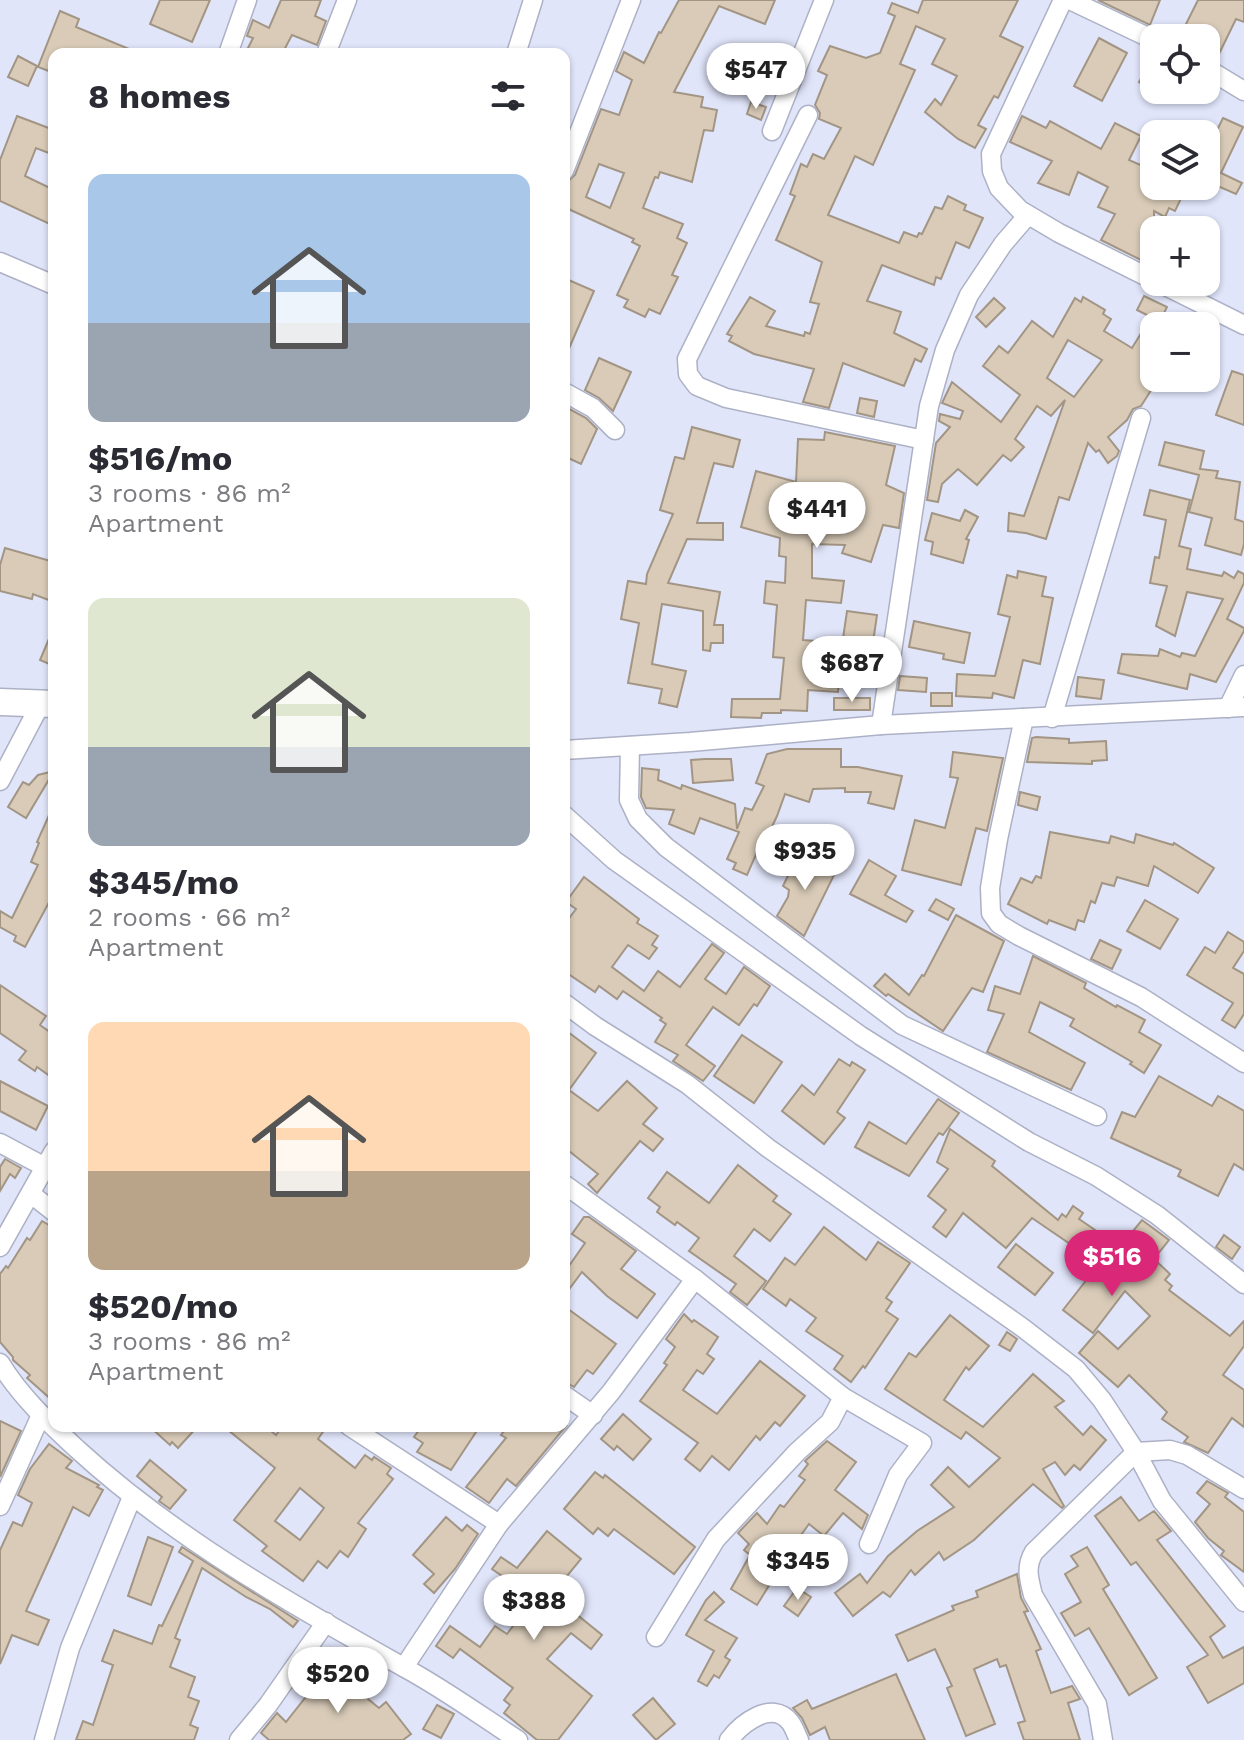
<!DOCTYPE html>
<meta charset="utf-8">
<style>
body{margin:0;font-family:"Work Sans",sans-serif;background:#f7f7f7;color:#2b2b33;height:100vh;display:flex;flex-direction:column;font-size:30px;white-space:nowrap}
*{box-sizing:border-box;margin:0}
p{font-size:26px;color:#7c7c81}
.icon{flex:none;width:44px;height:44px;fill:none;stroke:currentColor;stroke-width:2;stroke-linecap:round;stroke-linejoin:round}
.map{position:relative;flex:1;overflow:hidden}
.side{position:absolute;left:48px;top:48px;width:522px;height:1384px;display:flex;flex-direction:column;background:#fff;border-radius:16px;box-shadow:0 2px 6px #0004}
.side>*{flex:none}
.fabs{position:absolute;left:1140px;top:24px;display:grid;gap:16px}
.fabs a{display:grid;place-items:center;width:80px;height:80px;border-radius:16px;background:#fff;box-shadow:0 2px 6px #0004;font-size:40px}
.price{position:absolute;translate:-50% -68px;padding:0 18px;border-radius:28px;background:#fff;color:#222;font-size:26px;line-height:52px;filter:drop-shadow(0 2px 4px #0008)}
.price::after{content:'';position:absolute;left:50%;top:48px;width:24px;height:18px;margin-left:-12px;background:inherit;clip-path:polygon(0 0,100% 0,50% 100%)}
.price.current{background:#db2777;color:#fff}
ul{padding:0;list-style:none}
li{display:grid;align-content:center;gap:16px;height:424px;padding:0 40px}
li span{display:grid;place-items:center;height:248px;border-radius:16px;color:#555}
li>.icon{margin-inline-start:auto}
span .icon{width:144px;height:144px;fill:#fffc;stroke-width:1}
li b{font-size:34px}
h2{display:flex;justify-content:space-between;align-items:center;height:96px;padding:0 40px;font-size:34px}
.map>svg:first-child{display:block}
.building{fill:#d9cbb8;stroke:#a29584;stroke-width:2;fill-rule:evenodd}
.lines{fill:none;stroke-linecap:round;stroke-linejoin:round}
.street-casing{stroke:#adb1c5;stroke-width:21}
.secondary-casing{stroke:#adb1c5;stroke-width:29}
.street{stroke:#fff;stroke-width:18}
.secondary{stroke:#fff;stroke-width:26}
</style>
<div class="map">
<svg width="1244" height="1740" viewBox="0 0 1244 1740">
<rect width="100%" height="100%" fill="#e1e5fa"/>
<!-- building -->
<g class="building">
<path d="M160,0H210L192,42L150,24Z"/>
<path d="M281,0H321L315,16L326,21L317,45L292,35L282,54H245L253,38L247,36L253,20L269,28Z"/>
<path d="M679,0H775L765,24L719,6L674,92L703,97L701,107L717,110L713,131L704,130L692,182L660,172L658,178L655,177L643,208L683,224L677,238L687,243L672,275L678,277L660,314L649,309L645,317L624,307L628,300L617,295L640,246L632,242L634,239L564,207V190L567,182L575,175L601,109L619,115L632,80L616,71L624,52L644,63L659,32L661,33ZM599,164L624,173L610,208L586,197Z"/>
<path d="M923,0H1018L1000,36L1023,47L998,98L994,96L978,125L986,129L975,148L958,139L925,112L935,99L941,105L957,76L932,64L945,39L916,26L900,64L915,70L873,165L855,156L828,215L899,243L904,232L917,237L919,233L922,234L935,207L942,209L948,196L966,205L964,210L983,218L969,248L956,242L941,279L936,277L934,285L882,265L867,301L901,312L894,333L927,349L921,362L915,359L904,386L843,363L829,408L803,402L814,369L754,354L729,341L732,336L727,334L750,297L775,311L766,326L804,336L805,332L810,334L819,304L810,302L822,262L776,240L795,196L790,194L801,164L807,167L813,154L824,159L841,128L819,119L820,113L815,105L827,75L818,71L830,46L866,58L880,53L895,16L888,13L892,3L918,13Z"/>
<path d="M1098,0H1160L1150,25Z"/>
<path d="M1198,0H1244V22L1236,19L1218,56L1206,51V38H1179Z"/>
<path d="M60,11L79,19L76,27L141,54H54V73L38,67Z"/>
<path d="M1099,38L1127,53L1102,101L1074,86Z"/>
<path d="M18,56L37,66L28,86L8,77Z"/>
<path d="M1154,56V90L1139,82Z"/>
<path d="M751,102L766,107L761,120L747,114Z"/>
<path d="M17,116L54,130V155L36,148L25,176L54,190V226L0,201V160Z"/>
<path d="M1022,116L1046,128L1050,121L1101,149L1115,123L1141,136L1129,160L1154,171V186H1187L1175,211L1169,208L1165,217L1154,211V255L1149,264L1101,240L1115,214L1098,207L1108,187L1078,172L1069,195L1038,183L1052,161L1010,142Z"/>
<path d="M1223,118L1243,127L1221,173L1242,183L1236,194L1206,181V152Z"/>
<path d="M564,278L594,291L564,360Z"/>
<path d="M1144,296L1167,307L1160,321L1154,318V378H1159L1141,406L1133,409L1127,420L1108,437L1119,451L1117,456L1108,463L1099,450L1096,452L1088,443L1069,500L1059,497L1046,539L1026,533L1008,531L1009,513L1024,516L1065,400L1051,416L1037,406L1015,439L1024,447L1011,461L1003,455L977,485L958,469L942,484L938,502L927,500L936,443L950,427L939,421L940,414L960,419L963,411L942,403L952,382L1001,422L1020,395L983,366L999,346L1008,353L1032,321L1053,337L1075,298L1081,302L1083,297L1105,310L1103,314L1111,319L1104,331L1132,348L1151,317L1137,310ZM1068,340L1102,360L1074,397L1047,378Z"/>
<path d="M994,298L1005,308L986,327L976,317Z"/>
<path d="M599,358L631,372L613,411L599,398L585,390Z"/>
<path d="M1232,371L1244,375V425L1216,415Z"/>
<path d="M860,398L877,401L874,417L857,413Z"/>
<path d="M564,406L586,418L597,429L581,464L564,456Z"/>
<path d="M692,427L740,440L733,467L714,463L697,523H723V540L687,539L668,583L720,592L714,625H723V643H711L710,651L703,650V611L662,604L652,664L686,671L677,707L659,703L662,689L628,683L639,623L621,619L628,581L646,584L647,574L673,514L660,510L675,457L684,459Z"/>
<path d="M825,432L895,446L886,485L904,493L899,528L883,525L871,562L842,553L845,545L812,544V578L844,581L841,603L806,600L803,640L842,643L838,692L808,690L807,711L781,710V713H762L761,718L731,717L732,699H780L784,658L773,657L777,605L764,603L766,581L785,583L786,557L779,556L780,538L741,527L756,471L796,482L798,439L824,440Z"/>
<path d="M1165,442L1204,451L1200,469L1218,471L1216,478L1240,482L1235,519L1244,522V544L1241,555L1205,545L1212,518L1189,512L1199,475L1159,465Z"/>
<path d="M1150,490L1190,500L1179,546L1191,549L1187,569L1222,576L1224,572L1234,578L1238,571L1244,574V583L1227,619L1244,628V631L1216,682L1190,674L1187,689L1118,673L1122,654L1158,656L1160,649L1180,657L1182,653L1195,656L1223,599L1187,592L1175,636L1156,626L1167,586L1150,583L1155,557L1159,558L1166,520L1144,515Z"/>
<path d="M965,510L978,517L966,539L969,540L963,563L931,554L933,542L925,540L932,513L960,521Z"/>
<path d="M5,548L54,562V602L33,594L32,599L0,591V565Z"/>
<path d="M1018,571L1046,577L1042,596L1053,598L1040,664L1023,660L1014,698L993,693L992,698L956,696L957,674L995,676L1010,617L998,614L1007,575L1017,578Z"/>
<path d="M847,611L877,615L871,656L841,652Z"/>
<path d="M914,621L970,633L964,663L943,659L944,654L909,647Z"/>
<path d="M54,627V666L40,660Z"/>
<path d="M900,676L927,678L926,692L898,690Z"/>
<path d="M1078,677L1104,680L1101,699L1076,696Z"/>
<rect x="931" y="693" width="21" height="13"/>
<rect x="834" y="698" width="36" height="12"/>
<path d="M1036,737L1069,739V743L1106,741L1107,760L1092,761V764L1027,762L1032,738Z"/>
<path d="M787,749H841V767H858L902,776L894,809L868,803L871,792H845V788L813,789L809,802L785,794L777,816L768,835L765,834L747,875L733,869L736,863L727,859L739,832L700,818L694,834L669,824L674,810L646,808L641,797L642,768L659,770L658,780L681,789L682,785L735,804L737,829L745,808L752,810L764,786L756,783L767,754Z"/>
<path d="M953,752L1003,758L987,831L976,828L961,885L902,870L915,820L945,828L958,778L950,777Z"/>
<path d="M705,759H731L733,780L693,783L691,760Z"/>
<path d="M54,771L26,818L8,807L23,782L29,785L38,775Z"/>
<path d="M1020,792L1040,797L1037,810L1018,805Z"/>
<path d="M54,804V893L25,947L14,941L16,936L0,927V911L12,918L38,865L31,862L39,843L37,842Z"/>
<path d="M1050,832L1109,843L1111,836L1134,843L1136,834L1173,845L1174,843L1214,868L1198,893L1154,866L1148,886L1117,877L1114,886L1102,883L1095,903L1091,901L1084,922L1078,920L1075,930L1049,920L1047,924L1008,904L1021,878L1032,883L1036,876L1041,878Z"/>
<path d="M799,853L836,871L804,936L777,916L788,897L789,890L783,886Z"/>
<path d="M869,860L896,876L885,895L913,911L906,922L850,894Z"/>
<path d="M584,877L639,919L637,923L658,936L652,945L657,948L649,959L628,945L612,967L644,991L658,971L680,987L712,944L724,953L705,979L726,994L744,967L770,986L757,1006L754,1004L739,1025L713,1007L686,1045L715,1066L703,1081L673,1061L678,1055L655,1042L666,1024L660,1020L662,1018L623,991L617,999L599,986L595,992L564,971V925L576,909L566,902Z"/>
<path d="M936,899L954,909L948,920L929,910Z"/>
<path d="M1145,900L1178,919L1160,949L1127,931Z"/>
<path d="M956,915L1004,941L983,992L972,988L943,1031L888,994L886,996L874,986L885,974L909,995L922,975L924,976Z"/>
<path d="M1228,932L1244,942V951L1233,968L1244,974V1014L1235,1028L1222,1020L1233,1003L1187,975L1205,947L1215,953Z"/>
<path d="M1100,940L1121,950L1112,969L1091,959Z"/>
<path d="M1033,956L1086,983L1084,988L1116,1007L1117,1005L1145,1020L1139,1032L1161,1045L1144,1073L1130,1064L1132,1062L1070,1026L1074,1019L1040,1002L1029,1032L1085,1063L1071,1090L987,1052L1004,1014L988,1010L995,986L1020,994Z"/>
<path d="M0,985L46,1016L40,1025L54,1035V1079L37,1067L35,1071L19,1060L26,1051L0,1033Z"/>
<path d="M564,1029L596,1053L569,1090L598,1111L627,1081L657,1108L643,1124L663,1139L653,1151L640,1141L597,1193L588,1184L598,1174L564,1147Z"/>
<path d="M742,1035L782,1062L754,1103L714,1076Z"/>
<path d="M839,1059L850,1066L852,1062L865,1070L837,1112L845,1118L824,1144L782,1111L802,1085L814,1095Z"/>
<path d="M1159,1076L1212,1106L1218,1096L1244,1111V1170L1234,1164L1218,1196L1178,1176L1181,1170L1111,1138L1122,1112L1135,1117Z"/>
<path d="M0,1081L48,1106L36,1130L0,1111Z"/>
<path d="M938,1099L959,1113L943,1135L939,1133L909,1176L855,1147L869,1122L906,1144Z"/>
<path d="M950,1129L995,1161L992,1166L1058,1220L1062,1214L1066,1217L1073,1206L1083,1213L1079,1219L1120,1247L1142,1220L1169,1240L1154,1259L1170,1274L1165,1280L1172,1286L1169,1290L1230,1336L1244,1321V1346L1223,1375L1244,1390V1427L1232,1418L1208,1453L1184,1442L1188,1437L1162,1419L1167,1412L1129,1375L1118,1387L1079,1353L1098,1331L1118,1349L1150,1316L1125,1291L1093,1333L1063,1310L1095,1269L1085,1262L1089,1257L1032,1218L1006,1248L963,1213L946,1237L933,1227L946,1210L928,1196L948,1169L937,1162Z"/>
<path d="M5,1159L21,1168L15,1178L10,1174L0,1191V1167Z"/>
<path d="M738,1165L777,1196L773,1201L791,1214L770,1241L754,1229L734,1256L766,1281L747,1305L730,1292L736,1284L689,1251L699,1238L677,1222L675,1225L657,1212L660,1207L648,1198L667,1172L709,1203Z"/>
<path d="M584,1217H589L636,1251L621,1269L655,1294L637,1318L607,1296L582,1272L564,1296V1273L585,1243L572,1234Z"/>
<path d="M42,1221L54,1228V1402L27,1378L30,1375L13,1360V1357L0,1342V1274L6,1266L8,1268L27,1238L30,1240Z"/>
<path d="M824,1227L866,1260L878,1242L910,1263L886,1298L892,1302L886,1311L898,1319L865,1368L863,1366L851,1382L834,1369L843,1356L806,1331L816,1318L790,1299L786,1306L763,1289L785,1258L795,1265Z"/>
<path d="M1224,1235L1240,1247L1232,1259L1216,1247Z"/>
<path d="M1016,1244L1053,1273L1035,1295L998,1267Z"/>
<path d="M564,1306L616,1344L593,1374L587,1370L574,1387L564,1381Z"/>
<path d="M684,1314L692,1322L694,1320L718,1337L707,1354L714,1359L703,1374L697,1370L683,1390L717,1414L760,1361L805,1396L780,1426L775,1422L760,1440L756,1436L729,1470L712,1456L700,1471L685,1459L698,1443L640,1401L667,1365L664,1363L675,1347L666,1339Z"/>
<path d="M950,1315L989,1346L969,1370L966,1367L944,1400L983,1427L1033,1374L1064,1401L1055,1407L1083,1435L1091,1426L1106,1440L1080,1470L1074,1465L1065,1475L1055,1462L1043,1469L1064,1506L1062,1508L1033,1484L974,1540L944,1560L939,1552L915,1575L911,1570L890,1597L883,1592L853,1616L835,1593L860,1574L867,1583L888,1556L917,1531L954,1507L931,1485L948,1467L969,1487L1000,1458L966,1432L961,1439L885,1389L909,1353L916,1357Z"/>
<path d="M1007,1332L1017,1339L1010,1351L999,1345Z"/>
<path d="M623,1414L651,1439L633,1460L617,1446L614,1450L601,1439Z"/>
<path d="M0,1421L21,1431L0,1477Z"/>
<path d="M149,1426H198L178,1448L172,1442L170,1445Z"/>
<path d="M223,1426H265L276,1435L283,1426H327L318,1439L355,1468L365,1455L372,1460L374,1457L391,1468L387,1474L393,1479L358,1523L366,1529L348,1557L340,1551L327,1568L318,1561L303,1581L262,1551L267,1546L234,1520L275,1468ZM300,1488L324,1508L300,1540L275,1521Z"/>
<path d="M422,1426H480L451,1470L417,1452L423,1443L414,1437Z"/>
<path d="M508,1426H566L516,1486L507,1479L489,1503L466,1487L506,1438L501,1435Z"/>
<path d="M827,1441L856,1462L835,1490L868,1515L862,1529L843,1513L824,1536L809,1524L791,1549L804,1559L789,1579L778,1571L757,1605L731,1589L750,1555L744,1550L749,1544L738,1533L757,1513L767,1524L780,1505L784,1507L805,1480L799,1476L808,1464L805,1461Z"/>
<path d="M49,1444L72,1461L66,1468L99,1485L97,1487L103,1490L89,1516L73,1507L26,1611L49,1620L38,1645L12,1635L0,1664V1550L13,1522L22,1526L32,1503L18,1495L30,1469Z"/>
<path d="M150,1460L186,1490L170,1509L159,1501L162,1497L137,1476Z"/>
<path d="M595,1472L603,1478L605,1475L695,1547L674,1574L614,1529L608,1536L598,1528L593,1534L564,1509Z"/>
<path d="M1207,1481L1228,1493L1225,1497L1244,1512V1572L1221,1555L1224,1551L1208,1538L1195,1522L1210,1504L1197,1493Z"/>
<path d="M1121,1497L1139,1521L1154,1511L1171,1531L1157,1540L1225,1626L1210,1637L1223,1658L1244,1647V1683L1208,1703L1187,1667L1208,1655L1136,1562L1131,1565L1095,1516Z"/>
<path d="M446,1517L462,1531L467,1525L478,1534L455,1569L434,1593L424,1584L434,1574L413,1555Z"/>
<path d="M547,1531L581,1559L557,1588L558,1590L554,1596L602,1635L591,1649L571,1633L547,1659L592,1696L558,1740H537L504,1713L510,1705L504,1700L513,1688L460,1649L453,1658L436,1646L450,1626L480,1647L495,1626L507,1634L522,1614L500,1598L512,1583L492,1569L501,1557L517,1568Z"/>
<path d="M148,1537L173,1547L151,1605L128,1596Z"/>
<path d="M182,1547L298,1621L293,1627L270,1609L246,1597L202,1568L175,1638L180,1640L170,1667L195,1677L188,1697L199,1701L190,1725L198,1728L194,1740H76L83,1721L93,1725L113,1665L102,1661L114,1630L152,1644L159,1625L162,1626L193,1561L179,1552Z"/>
<path d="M1087,1547L1109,1585L1103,1589L1157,1678L1129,1695L1089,1628L1075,1636L1061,1613L1081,1602L1065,1574L1078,1566L1071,1556Z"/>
<path d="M1017,1574L1021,1598L1028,1611L1024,1612L1041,1649L1036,1651L1051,1693L1072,1686L1080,1699L1068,1703L1080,1740H1024L1018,1723L1025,1721L1006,1665L1000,1667L997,1659L974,1669L995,1724L966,1736L947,1688L952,1686L935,1649L908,1661L896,1635L954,1610L952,1606L978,1597L976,1591Z"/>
<path d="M797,1588L811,1597L798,1616L784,1606Z"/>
<path d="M714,1592L724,1602L705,1620L737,1638L725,1657L730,1660L719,1678L714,1675L707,1686L698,1681L714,1651L686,1635L706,1600Z"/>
<path d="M331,1665L343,1675L346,1670L363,1683L357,1690L379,1708L386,1702L411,1734L403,1740H269L261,1733L277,1713L286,1722Z"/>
<path d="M896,1674L925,1740H830L825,1727L810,1735L802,1718L793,1708L807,1700L812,1709Z"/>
<path d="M653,1698L675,1724L656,1740L633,1715Z"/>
<path d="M437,1705L454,1714L441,1738L423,1729Z"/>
</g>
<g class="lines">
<!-- street casing -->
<g class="street-casing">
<g id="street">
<path d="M1063,0L991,154L992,171L999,188L1020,210L1059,233L1244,325"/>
<path d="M1070,0L1154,40"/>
<path d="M228,54L247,0"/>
<path d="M326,54L347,0"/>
<path d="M516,54L533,0"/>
<path d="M1206,68L1244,91"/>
<path d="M808,115L687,359L688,374L697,386L726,398L924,440"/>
<path d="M772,131L824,0"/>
<path d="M564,171L631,0"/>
<path d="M0,262L54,285"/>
<path d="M564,392L593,408L615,430"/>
<path d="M1228,708L1244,675"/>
<path d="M1024,718L998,839L990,888L991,913L999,924L1019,936L1141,997L1244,1063"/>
<path d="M1052,718L1141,418"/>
<path d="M881,725L929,406L945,350L969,295L1003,244L1028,215"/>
<path d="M630,746L629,800L638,819L666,847L902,1025L1097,1116"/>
<path d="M564,750L690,742L881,725L1244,707"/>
<path d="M0,781L40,705"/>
<path d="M564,815L614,860L861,1036L1029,1142L1096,1176L1157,1215L1244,1284"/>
<path d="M564,1003L595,1026L687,1084L768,1148L1023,1328L1076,1369L1102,1400L1136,1452L1162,1501L1244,1602"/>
<path d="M0,1143L45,1167"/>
<path d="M564,1184L695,1279L843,1397L922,1443L898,1475L869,1544"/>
<path d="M31,1194L54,1212"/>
<path d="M0,1247L54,1151"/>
<path d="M0,1363C20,1396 48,1422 77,1449C174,1538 291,1604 405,1668C444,1689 481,1716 518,1740"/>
<path d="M564,1395L593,1415"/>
<path d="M349,1426L499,1524"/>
<path d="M0,1506L41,1415"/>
<path d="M656,1637L716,1539L797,1452L830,1422L843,1397"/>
<path d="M404,1667L499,1524L611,1392L695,1279"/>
<path d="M44,1740L70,1648L132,1497"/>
<path d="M239,1740L268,1705L326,1622"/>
<path d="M729,1740C741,1724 772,1699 790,1722C794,1727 796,1734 799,1740"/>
<path d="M1103,1740L1097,1704L1033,1595C1029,1579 1025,1567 1034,1552L1136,1452L1170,1450L1187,1455L1244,1489"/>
</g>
</g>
<!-- secondary casing -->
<g class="secondary-casing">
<path id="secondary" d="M0,702L54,704"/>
</g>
<!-- street -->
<use href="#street" class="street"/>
<!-- secondary -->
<use href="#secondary" class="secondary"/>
</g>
</svg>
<div class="fabs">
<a><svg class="icon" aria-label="locate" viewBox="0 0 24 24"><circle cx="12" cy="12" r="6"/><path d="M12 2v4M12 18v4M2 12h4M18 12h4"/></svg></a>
<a><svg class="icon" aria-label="layers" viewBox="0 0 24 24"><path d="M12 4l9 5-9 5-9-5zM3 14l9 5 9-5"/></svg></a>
<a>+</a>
<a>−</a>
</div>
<b class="price" style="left:756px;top:111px">$547</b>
<b class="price" style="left:817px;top:550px">$441</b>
<b class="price" style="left:852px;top:704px">$687</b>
<b class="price" style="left:805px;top:892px">$935</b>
<b class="price current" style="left:1112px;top:1298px">$516</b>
<b class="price" style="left:798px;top:1602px">$345</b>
<b class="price" style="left:534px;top:1642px">$388</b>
<b class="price" style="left:338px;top:1715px">$520</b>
<section class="side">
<h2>8 homes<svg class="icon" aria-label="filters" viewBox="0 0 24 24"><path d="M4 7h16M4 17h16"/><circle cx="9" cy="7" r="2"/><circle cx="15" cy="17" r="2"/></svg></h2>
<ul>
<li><span style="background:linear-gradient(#a9c7e8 60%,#9aa5b1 0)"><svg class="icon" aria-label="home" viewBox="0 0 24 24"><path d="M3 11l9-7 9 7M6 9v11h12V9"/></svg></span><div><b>$516/mo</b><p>3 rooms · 86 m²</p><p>Apartment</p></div></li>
<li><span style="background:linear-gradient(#dfe7d0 60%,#9aa5b1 0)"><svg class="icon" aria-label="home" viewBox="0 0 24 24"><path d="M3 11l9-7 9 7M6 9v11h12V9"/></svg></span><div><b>$345/mo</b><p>2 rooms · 66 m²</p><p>Apartment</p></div></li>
<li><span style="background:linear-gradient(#ffd9b3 60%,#b9a48a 0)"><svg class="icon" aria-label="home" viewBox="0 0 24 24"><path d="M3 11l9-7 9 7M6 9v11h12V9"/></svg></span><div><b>$520/mo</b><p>3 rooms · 86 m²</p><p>Apartment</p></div></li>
</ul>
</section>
</div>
